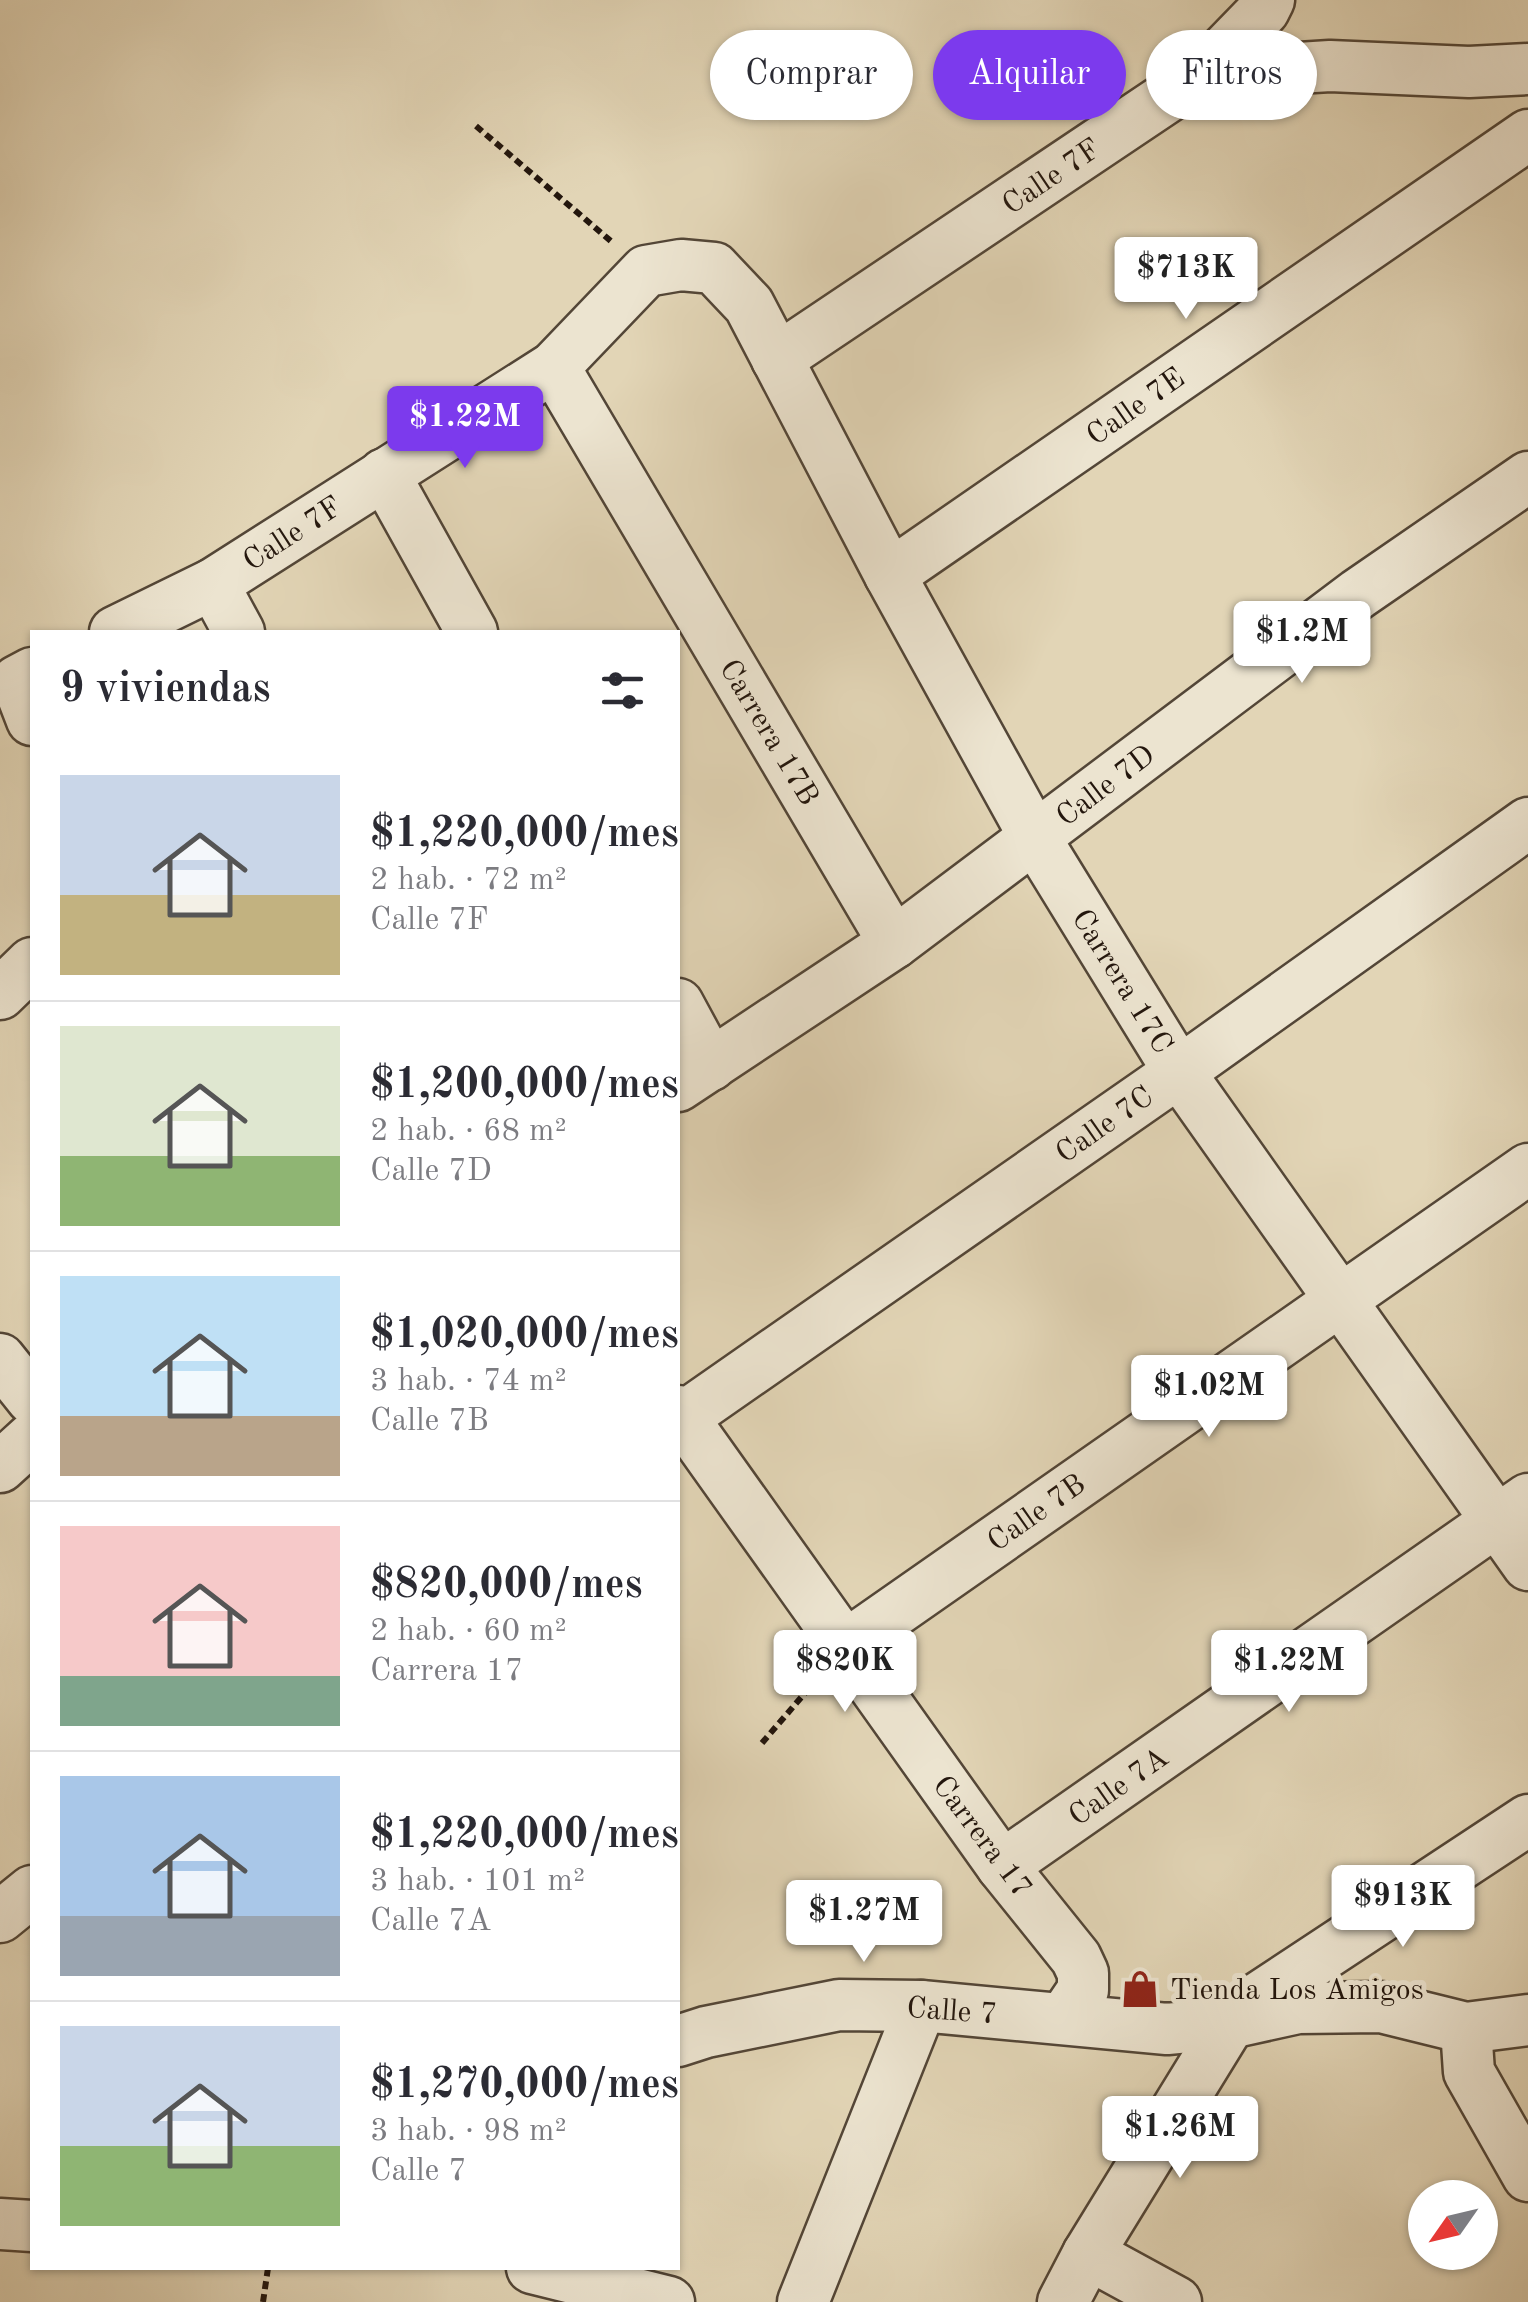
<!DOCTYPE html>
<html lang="es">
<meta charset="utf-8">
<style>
body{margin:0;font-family:"Old Standard TT",serif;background:#f7f7f7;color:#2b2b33;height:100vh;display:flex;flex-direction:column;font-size:38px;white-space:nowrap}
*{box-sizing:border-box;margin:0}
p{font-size:32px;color:#7c7c81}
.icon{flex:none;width:55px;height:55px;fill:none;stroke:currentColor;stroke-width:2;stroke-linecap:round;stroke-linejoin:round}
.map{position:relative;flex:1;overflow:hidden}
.details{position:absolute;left:30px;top:630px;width:650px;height:1640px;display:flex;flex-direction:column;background:#fff;border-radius:0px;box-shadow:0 2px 8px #0004}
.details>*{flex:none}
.banner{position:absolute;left:710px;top:30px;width:668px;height:90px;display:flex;gap:20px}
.needle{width:65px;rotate:236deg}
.fabs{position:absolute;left:1408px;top:2180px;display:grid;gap:20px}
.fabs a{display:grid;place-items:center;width:90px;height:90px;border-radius:50%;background:#fff;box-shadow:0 2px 8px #0004;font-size:50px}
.price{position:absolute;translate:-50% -85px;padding:0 22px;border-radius:10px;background:#fff;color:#222;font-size:32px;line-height:65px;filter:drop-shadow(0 2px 5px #0008)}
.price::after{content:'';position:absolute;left:50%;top:60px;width:30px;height:22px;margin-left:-15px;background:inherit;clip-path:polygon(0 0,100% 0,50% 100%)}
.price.on{background:#7c3aed;color:#fff}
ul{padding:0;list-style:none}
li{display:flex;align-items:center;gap:30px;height:250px;padding:0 30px}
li+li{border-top:2px solid #e1e1e2}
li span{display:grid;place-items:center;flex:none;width:280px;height:200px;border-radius:0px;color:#555}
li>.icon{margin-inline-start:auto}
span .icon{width:120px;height:120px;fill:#fffc;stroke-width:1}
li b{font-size:42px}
h2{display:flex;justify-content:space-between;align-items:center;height:120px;padding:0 30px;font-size:42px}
.pill{padding:0 35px;border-radius:45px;background:#fff;box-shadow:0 2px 8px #0004;font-size:35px;line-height:90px}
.pill.on{background:#7c3aed;color:#fff}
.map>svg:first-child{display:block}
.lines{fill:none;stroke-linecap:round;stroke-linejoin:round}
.minor-casing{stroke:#534637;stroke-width:55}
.path{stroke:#23160d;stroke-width:6;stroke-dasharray:8 5;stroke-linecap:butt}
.minor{stroke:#ece4d0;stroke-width:50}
.labels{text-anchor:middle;stroke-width:10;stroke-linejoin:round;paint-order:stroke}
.street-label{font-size:30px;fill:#23160d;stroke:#ece4d0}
.poi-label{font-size:30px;fill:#23160d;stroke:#ece4d0;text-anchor:start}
</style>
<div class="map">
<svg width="1528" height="2302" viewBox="0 0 1528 2302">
<rect width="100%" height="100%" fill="#e2d5b6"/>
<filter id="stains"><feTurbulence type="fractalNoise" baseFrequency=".002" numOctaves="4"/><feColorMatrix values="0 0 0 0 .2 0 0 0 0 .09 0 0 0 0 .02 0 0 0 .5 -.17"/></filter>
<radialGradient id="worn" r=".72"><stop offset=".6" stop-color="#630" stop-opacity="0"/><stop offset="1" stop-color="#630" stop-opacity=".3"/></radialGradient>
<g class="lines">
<!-- minor casing -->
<g class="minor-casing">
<g id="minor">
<path d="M1202,74L1264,10L1269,0"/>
<path d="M777,359L1202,74L1330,66L1469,72L1528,69"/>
<path d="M554,367L894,943"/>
<path d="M384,474L472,632"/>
<path d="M890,575L1528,135"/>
<path d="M213,584L239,632"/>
<path d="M115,632L213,584L554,367L646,271L681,265L714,268L749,305L890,575L1035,838L1179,1072L1528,1565"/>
<path d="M32,673L17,681L32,720"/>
<path d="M0,994L32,963"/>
<path d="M678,1004L711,1065"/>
<path d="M678,1086L894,943L1358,594L1528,477"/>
<path d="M0,1359L32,1399"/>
<path d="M678,1411L1002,1866L1076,1958L1083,1973V1990L1064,2018"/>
<path d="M678,1421L1179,1072L1528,823"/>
<path d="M0,1467L32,1438"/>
<path d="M845,1646L1528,1169"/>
<path d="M1002,1866L1528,1499"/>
<path d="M0,1917L32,1891"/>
<path d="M1466,2028L1469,2072L1528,2176"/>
<path d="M678,2041L706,2032L839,2005L921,2006L1167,2029L1230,2023L1298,2008L1381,2007L1466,2028L1528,2020"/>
<path d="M0,2224L32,2226"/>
<path d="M1088,2254L1176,2302"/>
<path d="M532,2268L669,2302"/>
<path d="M803,2302L921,2006"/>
<path d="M1063,2302L1088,2254L1230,2023L1246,2006L1528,1820"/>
</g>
</g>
<!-- path -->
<g class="path">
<path d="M476,126L612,242"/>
<path d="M762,1743L817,1679"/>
<path d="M263,2302L268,2268"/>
</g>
<!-- minor -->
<use href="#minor" class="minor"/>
</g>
<!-- icons -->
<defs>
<g id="shop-bare" transform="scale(3)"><path d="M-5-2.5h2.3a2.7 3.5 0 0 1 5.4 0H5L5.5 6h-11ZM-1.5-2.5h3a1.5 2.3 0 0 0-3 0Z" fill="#8f2418" stroke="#ece4d0" stroke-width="2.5" paint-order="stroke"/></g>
</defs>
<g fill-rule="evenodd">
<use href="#shop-bare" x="1140" y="1989"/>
</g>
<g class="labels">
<!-- street labels -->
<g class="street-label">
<text transform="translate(1051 176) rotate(-34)" y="10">Calle 7F</text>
<text transform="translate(1135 406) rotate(-35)" y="10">Calle 7E</text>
<text transform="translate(292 533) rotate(-33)" y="10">Calle 7F</text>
<text transform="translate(770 732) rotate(59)" y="10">Carrera 17B</text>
<text transform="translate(1105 785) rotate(-37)" y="10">Calle 7D</text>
<text transform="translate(1123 981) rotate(58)" y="10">Carrera 17C</text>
<text transform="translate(1104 1124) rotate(-35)" y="10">Calle 7C</text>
<text transform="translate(1036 1512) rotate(-35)" y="10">Calle 7B</text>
<text transform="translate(1118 1786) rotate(-35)" y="10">Calle 7A</text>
<text transform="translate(983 1836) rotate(53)" y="10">Carrera 17</text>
<text transform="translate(952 2010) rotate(4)" y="10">Calle 7</text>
</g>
<!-- poi labels -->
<g class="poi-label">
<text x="1170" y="1999">Tienda Los Amigos</text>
</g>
</g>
<rect width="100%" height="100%" filter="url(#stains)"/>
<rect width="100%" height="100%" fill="url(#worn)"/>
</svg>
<div class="fabs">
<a><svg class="needle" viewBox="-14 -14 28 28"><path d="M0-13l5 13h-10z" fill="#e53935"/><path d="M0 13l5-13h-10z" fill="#7c7c81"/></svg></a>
</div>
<b class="price" style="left:1186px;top:322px">$713K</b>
<b class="price on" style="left:465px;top:471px">$1.22M</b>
<b class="price" style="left:1302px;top:686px">$1.2M</b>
<b class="price" style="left:1209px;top:1440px">$1.02M</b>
<b class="price" style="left:845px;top:1715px">$820K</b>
<b class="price" style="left:1289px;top:1715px">$1.22M</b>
<b class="price" style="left:1403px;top:1950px">$913K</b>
<b class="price" style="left:864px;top:1965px">$1.27M</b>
<b class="price" style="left:1180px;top:2181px">$1.26M</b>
<div class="banner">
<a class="pill">Comprar</a>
<a class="pill on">Alquilar</a>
<a class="pill">Filtros</a>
</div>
<section class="details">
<h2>9 viviendas<svg class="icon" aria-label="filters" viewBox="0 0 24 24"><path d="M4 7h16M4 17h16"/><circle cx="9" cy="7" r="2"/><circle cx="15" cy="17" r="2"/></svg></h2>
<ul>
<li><span style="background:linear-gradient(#c9d6e8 60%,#c2b280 0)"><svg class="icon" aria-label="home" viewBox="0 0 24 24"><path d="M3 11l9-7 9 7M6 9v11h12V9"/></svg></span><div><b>$1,220,000/mes</b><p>2 hab. · 72 m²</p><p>Calle 7F</p></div></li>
<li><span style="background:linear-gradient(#dfe7d0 65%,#8fb573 0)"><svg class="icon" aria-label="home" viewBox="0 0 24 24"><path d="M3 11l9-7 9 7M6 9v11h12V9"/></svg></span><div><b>$1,200,000/mes</b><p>2 hab. · 68 m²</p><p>Calle 7D</p></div></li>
<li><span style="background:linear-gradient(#bfe0f5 70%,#b9a48a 0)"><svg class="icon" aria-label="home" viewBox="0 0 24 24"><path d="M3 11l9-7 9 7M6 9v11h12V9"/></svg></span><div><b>$1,020,000/mes</b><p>3 hab. · 74 m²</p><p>Calle 7B</p></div></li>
<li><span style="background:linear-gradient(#f6c9c9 75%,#7fa58c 0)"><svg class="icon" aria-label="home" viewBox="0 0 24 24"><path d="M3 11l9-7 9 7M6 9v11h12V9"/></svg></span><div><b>$820,000/mes</b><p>2 hab. · 60 m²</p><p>Carrera 17</p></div></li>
<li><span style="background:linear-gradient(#a9c7e8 70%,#9aa5b1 0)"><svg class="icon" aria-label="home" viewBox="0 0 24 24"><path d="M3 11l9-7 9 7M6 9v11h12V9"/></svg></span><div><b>$1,220,000/mes</b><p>3 hab. · 101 m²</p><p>Calle 7A</p></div></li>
<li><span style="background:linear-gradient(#c9d6e8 60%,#8fb573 0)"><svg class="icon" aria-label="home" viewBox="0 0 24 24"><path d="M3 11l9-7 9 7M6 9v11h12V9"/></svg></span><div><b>$1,270,000/mes</b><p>3 hab. · 98 m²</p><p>Calle 7</p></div></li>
</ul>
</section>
</div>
